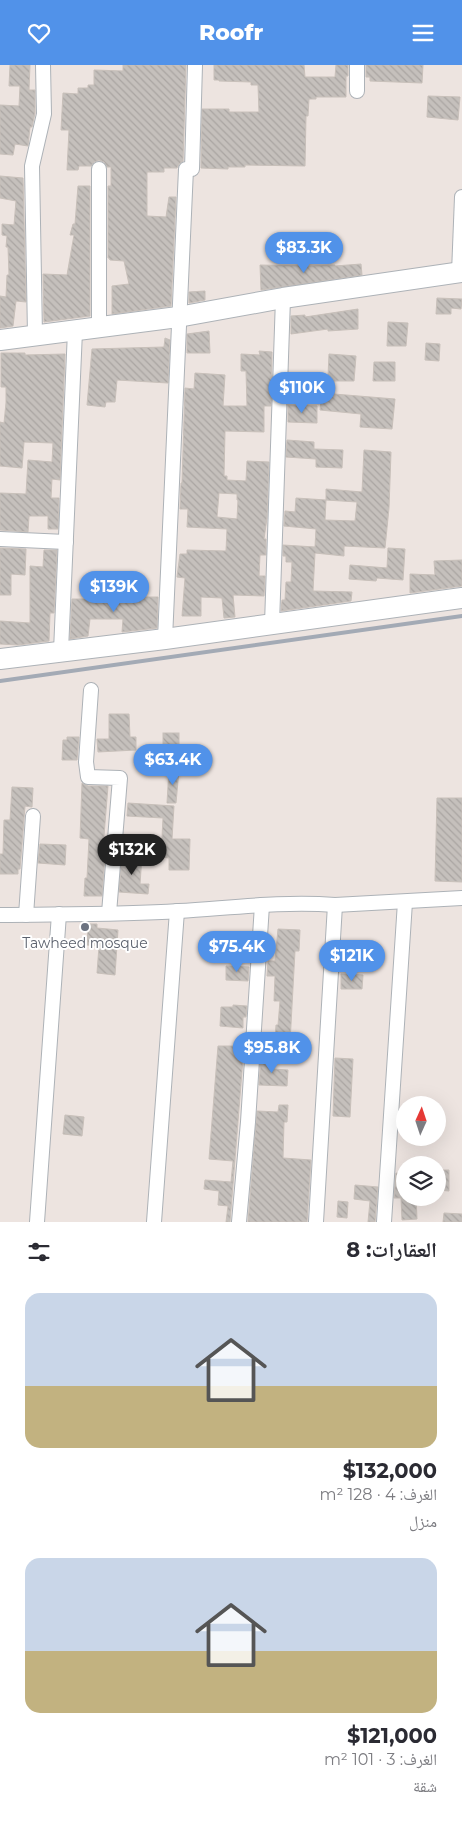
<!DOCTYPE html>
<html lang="ar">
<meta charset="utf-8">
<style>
body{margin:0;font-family:Montserrat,"Noto Naskh Arabic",sans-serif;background:#f2f2f3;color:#2b2b33;direction:rtl;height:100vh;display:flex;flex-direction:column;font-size:19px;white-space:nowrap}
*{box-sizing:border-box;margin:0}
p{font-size:16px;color:#7c7c81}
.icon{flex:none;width:28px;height:28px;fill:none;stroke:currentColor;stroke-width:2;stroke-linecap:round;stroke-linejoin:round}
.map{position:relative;height:1157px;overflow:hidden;direction:ltr}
.details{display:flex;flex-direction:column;background:#fff;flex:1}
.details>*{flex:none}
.needle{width:32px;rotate:3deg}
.controls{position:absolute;left:396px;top:1031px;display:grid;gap:10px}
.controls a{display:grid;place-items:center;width:50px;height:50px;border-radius:50%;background:#fff;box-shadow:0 5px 20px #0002;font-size:25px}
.price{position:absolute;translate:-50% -42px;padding:0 11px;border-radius:18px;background:#5192e9;color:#fff;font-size:16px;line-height:32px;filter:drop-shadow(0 1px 2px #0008)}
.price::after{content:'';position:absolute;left:50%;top:30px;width:15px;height:11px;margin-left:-8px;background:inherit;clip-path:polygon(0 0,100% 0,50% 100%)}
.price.active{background:#222;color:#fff}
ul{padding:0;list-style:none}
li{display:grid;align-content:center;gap:10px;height:265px;padding:0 25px}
li span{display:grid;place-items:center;height:155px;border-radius:15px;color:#555}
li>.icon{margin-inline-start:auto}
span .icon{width:90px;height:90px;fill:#fffc;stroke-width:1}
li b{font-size:21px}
h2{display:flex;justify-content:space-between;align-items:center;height:60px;padding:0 25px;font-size:21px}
header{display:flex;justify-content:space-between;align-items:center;height:65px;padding:0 25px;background:#5192e9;color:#fff;font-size:22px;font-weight:800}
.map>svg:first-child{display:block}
.building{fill:url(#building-back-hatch);stroke:#c8c0ba;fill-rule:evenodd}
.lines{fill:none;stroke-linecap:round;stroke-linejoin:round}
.street-casing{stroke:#adb2b7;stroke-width:16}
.secondary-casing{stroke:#adb2b7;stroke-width:22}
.street{stroke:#fff;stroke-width:14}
.secondary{stroke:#fff;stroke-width:20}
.rail{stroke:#a3aab5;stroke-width:4}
.worship-dot{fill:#6b7280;stroke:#fff;stroke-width:2}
.labels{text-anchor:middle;stroke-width:4;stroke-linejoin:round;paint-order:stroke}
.worship-label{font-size:14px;fill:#5b616d;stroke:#fff}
</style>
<header><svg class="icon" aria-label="menu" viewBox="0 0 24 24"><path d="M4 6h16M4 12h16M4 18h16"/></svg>Roofr<svg class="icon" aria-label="heart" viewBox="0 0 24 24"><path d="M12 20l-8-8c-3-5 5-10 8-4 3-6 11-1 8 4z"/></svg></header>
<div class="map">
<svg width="462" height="1157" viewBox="0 0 462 1157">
<defs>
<pattern id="building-back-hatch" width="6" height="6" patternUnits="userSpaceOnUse" patternTransform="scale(1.25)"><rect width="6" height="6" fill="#c5c0bc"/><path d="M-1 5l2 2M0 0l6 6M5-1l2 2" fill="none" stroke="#aaa5a2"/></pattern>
</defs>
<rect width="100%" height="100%" fill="#ede4e0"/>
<!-- building -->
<g class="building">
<path d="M10,0H30L29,25H35V48L32,62H30L28,81L15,79L13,90L0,89V40L19,41L20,21H9Z"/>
<path d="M123,0H186L183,96L179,99L177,103H164V107H147V151L166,152L169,132H176L171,241L112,249V221L129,219L124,196L110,195L109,193H108V121H111V102H107L104,97L99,95L94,97L91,101H79L78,105H67L69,65H61L63,28L78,29V23H88V20H94V5L123,6Z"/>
<path d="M214,0H304L305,12H335L336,0H348V11H346V32H316V34H309L308,51H306L305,101L245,100V102H228V104L201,103L202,44H229V47H259L258,20H251V17L219,16V15H214Z"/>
<path d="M366,0H423L422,18L370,16V12H366Z"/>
<path d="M428,31L460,32L458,55L427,52Z"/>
<path d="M0,111L23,113L26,237L16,236L13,261L0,263V231L6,232L7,210H9L8,182H6L7,171L2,170V159L14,160L16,136L0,133Z"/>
<path d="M78,121H90V251L44,257L43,209L67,210L74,170H70L73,159H75Z"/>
<path d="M361,199L362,210L261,225L260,200L310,201L335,200V201Z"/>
<path d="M205,226V235L189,238V227Z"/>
<path d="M437,233L462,234L461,244L451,243V249H436Z"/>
<path d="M358,244V264L328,266V264L291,269V251L305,250V252Z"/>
<path d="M388,257L408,258L406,281H387Z"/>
<path d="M209,266L210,288H187V269Z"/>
<path d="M165,273L170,275L168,318L117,315L115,337H106L105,342L87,340L92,284L164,282Z"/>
<path d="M426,278L440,279L439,296L425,295Z"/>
<path d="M259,286L272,287L271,341H264V367L225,366L224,411H227V415L246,416L247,396L269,397L267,453L264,474H266V490H260L259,511H265L264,531L233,530L235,552L224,553L222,533L201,532V551H182L185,513L177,512L180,489H187V485L226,486L227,464L187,462L188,444H180L181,418H182L185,323L194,324L195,308L225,310L223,341H247L246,306H241V289L260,290ZM219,428L237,429V435H238L237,454L217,452Z"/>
<path d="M1,288H25V290L65,289L60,415L52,414L51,433H59L58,464H48V451H29L28,467L0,465V428L26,429L28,395L52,397L53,378L24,377L22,403L0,401V357L4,358L6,338V322H1Z"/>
<path d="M329,289L356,291L354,316H334V329L395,334L392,364L360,362L361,349L320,345L324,311H328Z"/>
<path d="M374,297H395V316H373Z"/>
<path d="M288,340L317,341V358L288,357Z"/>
<path d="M287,375L314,377V384L343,385L342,403L316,402V394L286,392Z"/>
<path d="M364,385L391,387L389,443L385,483L344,481V491L315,488L313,526L352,527L351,536L281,546L282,535H285L286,517H291L292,497H286V491H283V480L315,482L316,464L284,461L285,446L295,447L296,433L326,435V424L362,427ZM326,435L357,437L355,456L325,455Z"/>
<path d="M0,483L26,484L25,510L11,509V530H0Z"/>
<path d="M388,483L405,484L403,515L377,513L376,516L349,514L350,500L387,503Z"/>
<path d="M44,485H57L54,548H50L49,576L18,580L0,579V556L30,558V501L43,502Z"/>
<path d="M462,495V521L410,528V509L435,510L434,496Z"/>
<path d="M95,532H158L157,563L122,567L123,554H90L88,571L70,574L72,534H95Z"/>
<path d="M109,649H129L130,672H136V685L98,687L97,674H109Z"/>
<rect x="163" y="668" width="16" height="20"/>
<path d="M67,672H79L77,695H62L63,675H67Z"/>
<path d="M169,704L179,705L176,738H167Z"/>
<path d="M82,718L88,721H108L103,783H105V789L102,831H84L85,813H87L89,774L80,773Z"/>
<path d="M12,722L33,723L32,742L25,741L20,804H18V809H0V789H3L4,755H10Z"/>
<path d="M437,733H462V817L435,816Z"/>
<path d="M128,738L174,741L172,774H190L189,805H169V793L161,792L163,753L127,751Z"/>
<path d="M40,779L66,780L65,800L38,798Z"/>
<path d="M122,790L142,791L140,819H149L148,829L119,827Z"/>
<path d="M88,859H97V863L118,865L115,910L97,908L99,881L87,880Z"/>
<path d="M278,864L300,865L299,886H295L290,978L275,977L276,960H278L280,936H274L275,911H267L268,896H275Z"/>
<path d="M226,901L249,902L248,916L226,915Z"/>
<path d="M341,909L363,910L362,924H341Z"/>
<path d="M233,940L247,941L246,952H243V963L220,961L221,942H233Z"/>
<path d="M218,981H244L230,1157H226L228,1141L218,1140L219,1126L204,1124L205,1115L231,1117L233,1096L209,1094Z"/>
<path d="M261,992L273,993L272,1004L288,1005L287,1021L259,1020Z"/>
<path d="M335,993L353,994L350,1052L333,1051Z"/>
<path d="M279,1040H288L287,1057H284L283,1093L311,1095L307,1157H248L257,1046L278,1047Z"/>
<path d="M65,1050L84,1052L82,1071L63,1069Z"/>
<path d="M438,1105H449V1126L438,1125Z"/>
<path d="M396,1108L405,1109V1132H416L417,1154L402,1155L401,1133H394Z"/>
<path d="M355,1120L378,1122L375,1157H368L370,1136L354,1134Z"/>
<path d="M338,1136L348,1137L347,1153L337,1152Z"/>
<path d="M444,1148L462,1149V1157H443Z"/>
</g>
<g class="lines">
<!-- street casing -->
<g class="street-casing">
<g id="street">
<path d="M357,26V0"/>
<path d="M99,104V262"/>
<path d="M192,104L195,0"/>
<path d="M459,208L462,132"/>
<path d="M35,270L32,101L44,49L43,0"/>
<path d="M0,474L66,477"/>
<path d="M272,559L283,233"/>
<path d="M165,574L186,104"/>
<path d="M61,586L75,266"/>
<path d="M91,625L86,697L88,712L120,713L109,848"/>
<path d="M0,850C59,849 119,850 179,846C230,843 283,836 335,840L462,833"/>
<path d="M26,850L33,751"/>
<path d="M37,1157L59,849"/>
<path d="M154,1157L177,846"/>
<path d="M239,1157L248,1057L262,840"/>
<path d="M316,1157L335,840"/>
<path d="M384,1157L405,837"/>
</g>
</g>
<!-- secondary casing -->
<g class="secondary-casing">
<g id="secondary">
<path d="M0,275L178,252L283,233L462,207"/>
<path d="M0,594L165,574L462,533"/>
</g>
</g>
<!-- street -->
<use href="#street" class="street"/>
<!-- secondary -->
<use href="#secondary" class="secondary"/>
<!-- rail -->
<path class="rail" d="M0,616L462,551"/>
</g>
<!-- markers -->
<circle class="worship-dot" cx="85" cy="862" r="5"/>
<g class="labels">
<!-- worship labels -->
<g class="worship-label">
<text x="85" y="883">Tawheed mosque</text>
</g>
</g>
</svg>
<div class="controls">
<a><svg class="needle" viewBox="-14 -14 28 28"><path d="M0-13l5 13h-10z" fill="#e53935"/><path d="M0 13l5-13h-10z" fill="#7c7c81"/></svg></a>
<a><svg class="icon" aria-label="layers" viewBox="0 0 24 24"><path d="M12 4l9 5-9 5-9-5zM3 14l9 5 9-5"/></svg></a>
</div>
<b class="price" style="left:304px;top:209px">$83.3K</b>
<b class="price" style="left:302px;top:349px">$110K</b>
<b class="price" style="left:114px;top:548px">$139K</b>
<b class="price" style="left:173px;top:721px">$63.4K</b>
<b class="price active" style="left:132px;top:811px">$132K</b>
<b class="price" style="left:237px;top:908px">$75.4K</b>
<b class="price" style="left:352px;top:917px">$121K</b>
<b class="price" style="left:272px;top:1009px">$95.8K</b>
</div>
<section class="details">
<h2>العقارات: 8<svg class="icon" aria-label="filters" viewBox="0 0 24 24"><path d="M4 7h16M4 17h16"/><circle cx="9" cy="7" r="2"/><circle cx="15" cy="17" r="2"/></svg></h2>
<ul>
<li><span style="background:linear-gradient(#c9d6e8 60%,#c2b280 0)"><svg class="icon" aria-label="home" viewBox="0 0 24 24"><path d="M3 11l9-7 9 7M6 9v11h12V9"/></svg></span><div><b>$132,000</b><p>الغرف: 4 · 128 m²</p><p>منزل</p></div></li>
<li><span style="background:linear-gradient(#c9d6e8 60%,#c2b280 0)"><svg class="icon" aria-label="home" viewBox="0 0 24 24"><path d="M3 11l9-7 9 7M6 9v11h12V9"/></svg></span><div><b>$121,000</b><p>الغرف: 3 · 101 m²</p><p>شقة</p></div></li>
</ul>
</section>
